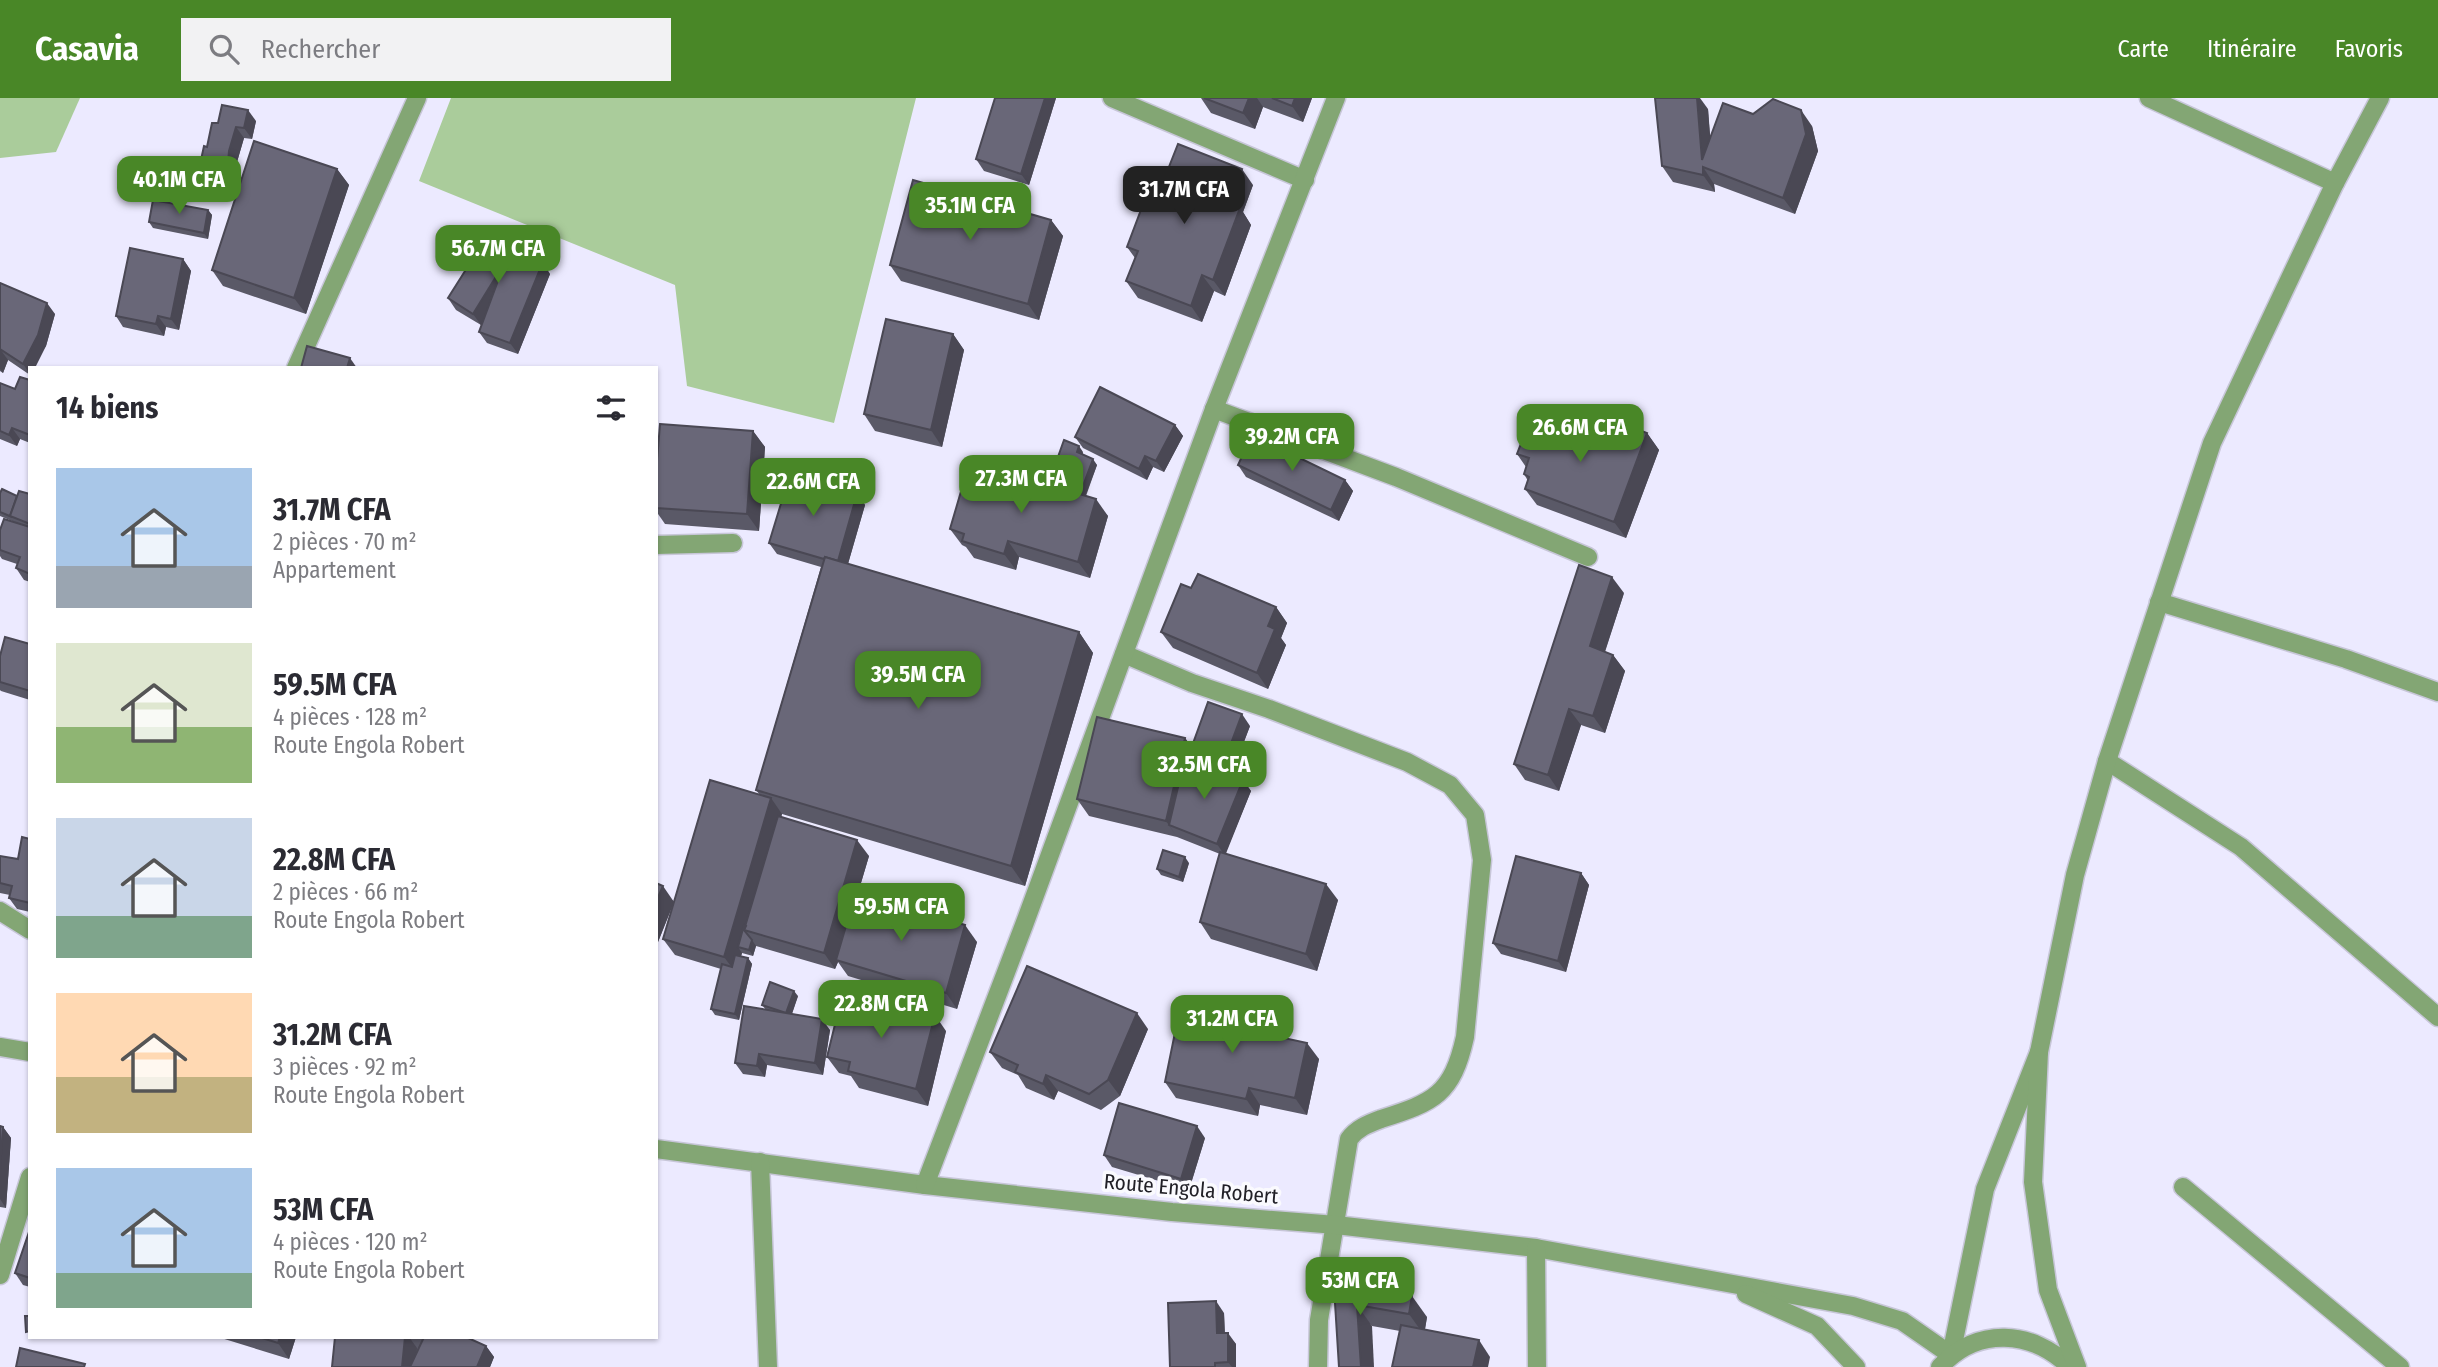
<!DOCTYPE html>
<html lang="fr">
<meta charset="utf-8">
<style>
body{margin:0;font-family:"Fira Sans Condensed",sans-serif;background:#f2f2f3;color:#2b2b33;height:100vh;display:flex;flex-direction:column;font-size:26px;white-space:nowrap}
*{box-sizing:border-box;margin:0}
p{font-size:23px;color:#7c7c81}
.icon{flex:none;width:38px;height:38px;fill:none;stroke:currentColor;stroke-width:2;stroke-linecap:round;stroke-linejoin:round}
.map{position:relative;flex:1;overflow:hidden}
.drawer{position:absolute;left:28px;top:268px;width:630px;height:973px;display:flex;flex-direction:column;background:#fff;border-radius:0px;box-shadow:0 2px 5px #0004}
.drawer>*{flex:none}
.price{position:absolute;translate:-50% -60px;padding:0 16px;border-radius:14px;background:#498727;color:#fff;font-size:23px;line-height:46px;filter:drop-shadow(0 2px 4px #0008)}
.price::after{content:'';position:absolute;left:50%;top:42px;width:21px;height:16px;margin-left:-10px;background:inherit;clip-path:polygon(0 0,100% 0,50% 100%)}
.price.on{background:#222;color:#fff}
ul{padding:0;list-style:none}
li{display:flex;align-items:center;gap:21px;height:175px;padding:0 28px}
li span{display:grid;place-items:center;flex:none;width:196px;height:140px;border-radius:0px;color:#555}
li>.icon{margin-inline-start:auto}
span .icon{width:84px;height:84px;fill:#fffc;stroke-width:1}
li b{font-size:30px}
h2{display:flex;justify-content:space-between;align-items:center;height:84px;padding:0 28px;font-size:30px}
header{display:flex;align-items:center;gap:42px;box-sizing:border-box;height:98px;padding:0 35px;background:#498727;color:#fff}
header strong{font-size:33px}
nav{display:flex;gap:38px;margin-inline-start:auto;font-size:24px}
.search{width:490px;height:63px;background:#f2f2f3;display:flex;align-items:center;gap:18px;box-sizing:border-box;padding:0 24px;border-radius:0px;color:#7c7c81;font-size:26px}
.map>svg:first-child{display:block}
.green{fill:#aacc9b}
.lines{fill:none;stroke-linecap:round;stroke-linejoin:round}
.minor-casing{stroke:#c7c6d8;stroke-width:21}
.minor{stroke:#83a674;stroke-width:18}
.wall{fill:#5a5967}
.shaded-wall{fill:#4a4854}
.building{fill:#696778;stroke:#4a4854;stroke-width:2}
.labels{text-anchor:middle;stroke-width:7;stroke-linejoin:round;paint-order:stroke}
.street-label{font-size:21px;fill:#212027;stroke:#fafafe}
</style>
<header>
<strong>Casavia</strong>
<div class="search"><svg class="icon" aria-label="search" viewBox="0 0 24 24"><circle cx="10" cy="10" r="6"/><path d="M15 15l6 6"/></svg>Rechercher</div>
<nav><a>Carte</a><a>Itinéraire</a><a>Favoris</a></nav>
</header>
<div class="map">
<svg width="2438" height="1269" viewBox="0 0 2438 1269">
<rect width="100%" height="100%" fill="#eceaff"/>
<!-- green -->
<g class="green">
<path d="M0,0H80L56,54L0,60Z"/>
<path d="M451,0H916L834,325L687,288L675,187L419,83Z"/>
</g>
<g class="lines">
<!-- minor casing -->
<g class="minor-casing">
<g id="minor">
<path d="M1112,0L1305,82"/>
<path d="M2149,0L2335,85"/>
<path d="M296,270L417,0"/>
<path d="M1214,311L1396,379L1588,459"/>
<path d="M656,447L733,445"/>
<path d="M2159,504L2346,561L2438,594"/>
<path d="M1124,556L1192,585L1269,611L1407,664L1450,687L1475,717L1482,762L1465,939C1452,997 1434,1004 1381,1021C1368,1026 1357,1030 1349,1041L1319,1222L1318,1269"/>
<path d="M2107,663L2241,749L2438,919"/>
<path d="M0,813L30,832"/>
<path d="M0,949L30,954"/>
<path d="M656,1051L925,1087L1172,1114L1336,1127L1536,1150L1853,1208L1902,1223L1951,1257L1985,1091L2039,954"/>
<path d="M760,1064L768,1269"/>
<path d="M925,1087L1024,827L1214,311L1336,0"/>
<path d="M2183,1089L2400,1269"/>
<path d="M1536,1150L1537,1269"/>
<path d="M0,1177L30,1079"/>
<path d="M1746,1196L1817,1228L1856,1269"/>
<path d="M1940,1269C1977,1228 2032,1232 2070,1269"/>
<path d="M2077,1269L2048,1192L2033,1084L2039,954L2075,777L2107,663L2212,345L2335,85L2380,0"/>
</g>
</g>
<!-- minor -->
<use href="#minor" class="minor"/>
</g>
<!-- wall -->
<g class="wall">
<path d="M995,0H1056L1029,87L984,73L976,61Z"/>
<path d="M1201,0H1312L1303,24L1263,9L1255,31L1211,15Z"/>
<path d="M1708,11L1710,40L1753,16L1812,28L1818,53L1795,116L1714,86L1715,94L1673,84L1662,68Z"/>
<path d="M256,23L252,41L244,40L237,64L235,88L207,83L199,71L207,49L218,25Z"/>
<path d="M337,71L349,87L306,216L223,188L212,172Z"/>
<path d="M1163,84L1253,87L1243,114L1251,127L1225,198L1214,193L1202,224L1138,200L1126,183L1135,160L1127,149Z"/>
<path d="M208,112L212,117L208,141L153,130L149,124Z"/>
<path d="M1051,122L1063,138L1039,222L901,183L890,167Z"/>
<path d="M522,156L550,176L518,256L487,245L479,234L483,224L481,227L456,212L448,200Z"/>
<path d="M183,161L191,173L179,232L166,229L164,238L123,229L116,218Z"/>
<path d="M0,185L55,216L46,248L30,270V277L8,262L3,275L0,273Z"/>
<path d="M953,236L964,252L942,349L875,333L864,316Z"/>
<path d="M30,282V345L20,341L17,348L0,341V285L15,291Z"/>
<path d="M1175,327L1183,338L1164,374L1153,369L1147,382L1083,350L1075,339Z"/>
<path d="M753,333L765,349L759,433L665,426L656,413V375Z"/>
<path d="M1647,335L1659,352L1626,440L1537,407L1525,391L1528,383L1524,376L1526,369L1517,356Z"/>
<path d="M1083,354V356L1097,367L1086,398L1108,418L1090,480L1019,459L1016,472L974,460L966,449L962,447L950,431L1032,386L1048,387Z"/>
<path d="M1238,367L1345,382L1353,393L1339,423L1246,379Z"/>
<path d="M0,395L17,398L30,396V484L24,482L16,470L17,466L2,461L0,458V432L12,423L0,418Z"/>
<path d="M857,396L865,407L848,466L1079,534L1093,555L1025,788L782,716L781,719L869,758L858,795L977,844L957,911L848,878L838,864L835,871L756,848L753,858L742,855L741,858L748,860L752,866L739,922L715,917L711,911L721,871L675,857L663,841L674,804L656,849V785L674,804L759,696L756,692L821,469L777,456L769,445Z"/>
<path d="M1191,490L1276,509L1287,525L1281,540L1286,547L1268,591L1173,550L1161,534Z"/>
<path d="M1624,495L1605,554L1613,557L1625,573L1605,635L1581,627L1559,693L1525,682L1514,666Z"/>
<path d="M30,546V602L1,593L0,592V558Z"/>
<path d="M1250,628L1232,675L1198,662L1196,659L1195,662L1243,682L1251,693L1225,756L1338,802L1317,873L1211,841L1200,824L1220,756L1177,739L1089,718L1077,701L1185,640L1191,648Z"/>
<path d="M30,741V814L17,811L9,800L10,797L0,795V758L18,761Z"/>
<path d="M1189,765L1183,784L1161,777L1157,771Z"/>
<path d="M1581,775L1589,787L1566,874L1501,856L1493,845Z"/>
<path d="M798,898L792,916L830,932L823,977L767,967L765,979L743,976L735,965L766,912L762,907Z"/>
<path d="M1148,931L1120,998L1101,1012L1058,993L1054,1002L1026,990L1018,977L1002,970L990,954Z"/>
<path d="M946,933L928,1008L859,990L851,978L839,975L827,959Z"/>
<path d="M1274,938L1319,961L1307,1017L1260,1007L1258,1018L1176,1000L1165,984Z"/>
<path d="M0,1028L3,1029L11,1040L6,1110L0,1109Z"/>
<path d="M1205,1040L1189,1092L1112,1069L1104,1057Z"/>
<path d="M30,1131V1189L23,1187L15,1175Z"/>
<path d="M1334,1189L1427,1219L1425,1231L1490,1259L1400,1233L1372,1228Z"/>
<path d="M1224,1215L1225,1235L1236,1246V1269H1170Z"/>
<path d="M218,1239H296L289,1261Z"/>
<path d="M335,1239H466L486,1248L494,1259L490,1269H332Z"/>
</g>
<!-- shaded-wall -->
<g class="shaded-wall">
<path d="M1045,0H1056L1029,87L1021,76Z"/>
<path d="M1249,0H1257L1263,9L1255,31L1243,15Z"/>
<path d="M1295,0H1312L1303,24L1292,8Z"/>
<path d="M1697,0H1700L1708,11L1713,73L1702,62Z"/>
<path d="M248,12L256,23L252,41L244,30Z"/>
<path d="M1801,12L1812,28L1818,53L1795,116L1783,100Z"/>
<path d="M236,29L244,40L237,64L235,88L227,77L229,53Z"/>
<path d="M1703,69L1714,86L1715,94L1703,77Z"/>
<path d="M337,71L349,87L306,216L294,200Z"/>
<path d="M1242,71L1253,87L1243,114L1251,127L1225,198L1213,182L1228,106Z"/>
<path d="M208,112L212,117L208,141L204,135Z"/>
<path d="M1051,122L1063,138L1039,222L1028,206Z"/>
<path d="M516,147L524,159L513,152Z"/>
<path d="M183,161L191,173L179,232L171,221Z"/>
<path d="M505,164L513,175L481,227L473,216Z"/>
<path d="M543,164L550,176L518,256L510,245Z"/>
<path d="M1202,177L1214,193L1202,224L1191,208Z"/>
<path d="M47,205L55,216L46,248L35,270H30V276L23,266Z"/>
<path d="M158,218L166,229L164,238L156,226Z"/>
<path d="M953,236L964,252L942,349L931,332Z"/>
<path d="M0,251L8,262L3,275L0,271Z"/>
<path d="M350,260L357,270H347Z"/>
<path d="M1175,327L1183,338L1164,374L1156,363Z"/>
<path d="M12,330L20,341L17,348L9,337Z"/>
<path d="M753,333L765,349L759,433L747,416Z"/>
<path d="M1647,335L1659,352L1626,440L1614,424Z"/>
<path d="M1079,348L1083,354L1081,360L1077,354Z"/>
<path d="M1145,358L1153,369L1147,382L1139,371Z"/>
<path d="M1093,361L1097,367L1083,404L1079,399Z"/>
<path d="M1345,382L1353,393L1339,423L1331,412Z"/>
<path d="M857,396L865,407L845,476L837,465Z"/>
<path d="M1096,401L1108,418L1090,480L1078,464Z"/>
<path d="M1008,443L1019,459L1016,472L1004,456Z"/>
<path d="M1612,479L1624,495L1601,565L1590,548Z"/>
<path d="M1276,509L1287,525L1281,540L1286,547L1268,591L1257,575L1268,528Z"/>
<path d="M1079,534L1093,555L1025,788L1011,768Z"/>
<path d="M1613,557L1625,573L1605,635L1593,618Z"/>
<path d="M1569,611L1581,627L1559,693L1548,677Z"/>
<path d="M1242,616L1250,628L1232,675L1224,664Z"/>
<path d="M1185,640L1194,652L1191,651L1196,659L1179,731L1169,727L1177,739L1166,723Z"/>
<path d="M1243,682L1251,693L1225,758L1217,746Z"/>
<path d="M771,700L782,716L748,833L744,832L738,849L742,855L736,875L724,859Z"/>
<path d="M857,742L869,758L838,862H836L838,864L835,871L824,855Z"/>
<path d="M1185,759L1189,765L1183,784L1179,779Z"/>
<path d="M1581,775L1589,787L1566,874L1558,863Z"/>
<path d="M1326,786L1338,802L1317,873L1306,856Z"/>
<path d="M663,788L674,804L656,849V804Z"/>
<path d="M965,827L977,844L957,911L946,895Z"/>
<path d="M752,842L756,848L753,858L749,852Z"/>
<path d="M748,860L752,866L739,922L735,916Z"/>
<path d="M794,893L798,898L790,921L786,915Z"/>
<path d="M1137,915L1148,931L1120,998L1108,982Z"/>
<path d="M935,917L946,933L928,1008L916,991Z"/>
<path d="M822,921L830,932L823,977L815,965Z"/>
<path d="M1263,923L1275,939L1261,935Z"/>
<path d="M1307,945L1319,961L1307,1017L1295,1000Z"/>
<path d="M759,956L767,967L765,979L757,968Z"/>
<path d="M1046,977L1058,993L1054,1002L1043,986Z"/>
<path d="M1249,990L1260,1007L1258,1018L1246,1001Z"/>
<path d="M1197,1028L1205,1040L1189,1092L1181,1081Z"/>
<path d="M3,1029L11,1040L6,1110L0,1101V1071Z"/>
<path d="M1412,1198L1427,1219L1424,1237L1409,1216Z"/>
<path d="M1216,1203L1224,1215L1225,1247L1217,1235Z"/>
<path d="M1357,1207L1372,1228L1374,1269H1361Z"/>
<path d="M1228,1235L1236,1246V1269H1232L1228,1264Z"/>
<path d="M280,1239H296L289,1261L278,1245Z"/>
<path d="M405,1239H409L417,1250L415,1269H402Z"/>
<path d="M1479,1242L1490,1259L1488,1269H1473Z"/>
<path d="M486,1248L494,1259L490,1269H477Z"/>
</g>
<!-- building -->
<g class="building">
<path d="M995,0H1045L1021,76L976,61Z"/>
<path d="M1204,0H1249L1243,15Z"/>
<path d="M1272,0H1295L1292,8Z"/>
<path d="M1655,0H1697L1702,62L1723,5L1753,16L1773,1L1801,12L1806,36L1783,100L1703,69V77L1662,68Z"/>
<path d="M222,7L248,12L244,30L236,29L229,53L227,77L199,71L204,48L207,49L212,25H218Z"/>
<path d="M254,43L337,71L294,200L212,172Z"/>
<path d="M1178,46L1242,71L1228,106L1240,110L1213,182L1202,177L1191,208L1126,183L1138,153L1127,149L1153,80L1163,84Z"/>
<path d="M913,82L1051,122L1028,206L890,167Z"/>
<path d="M153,102L208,112L204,135L149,124Z"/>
<path d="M491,132L516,147L513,152L543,164L510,245L479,234L505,164L473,216L448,200Z"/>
<path d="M130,150L183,161L171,221L158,218L156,226L116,218Z"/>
<path d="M0,185L47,205L38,237L23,266L0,251Z"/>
<path d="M886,221L953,236L931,332L864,316Z"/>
<path d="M307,248L350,260L347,270H301Z"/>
<path d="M20,279L30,282V337L12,330L9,337L0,333V285L15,291Z"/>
<path d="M1100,289L1175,327L1156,363L1145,358L1139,371L1075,339Z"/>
<path d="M1534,312L1610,340L1616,323L1647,335L1614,424L1525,391L1529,379L1524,376L1529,360L1517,356Z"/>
<path d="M660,326L753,333L747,416L656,410V375Z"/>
<path d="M1252,337L1345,382L1331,412L1238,367Z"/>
<path d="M1064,342L1079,348L1077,354L1093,361L1080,396L1048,387Z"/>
<path d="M969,366L1032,386L1033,382L1096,401L1078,464L1008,443L1004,456L962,443L964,436L950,431Z"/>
<path d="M790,376L857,396L838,463L825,459L824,461L769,445Z"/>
<path d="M2,391L17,398L10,418L12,419L0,414V395Z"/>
<path d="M19,393L30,396V426L10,418Z"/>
<path d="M4,421L30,429V476L16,470L20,459L0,452V432Z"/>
<path d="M825,459L1079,534L1011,768L756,692Z"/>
<path d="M1579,467L1612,479L1590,548L1613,557L1593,618L1569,611L1548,677L1514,666Z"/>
<path d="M1198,476L1276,509L1268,528L1275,531L1257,575L1161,534L1181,486L1191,490Z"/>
<path d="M5,539L30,546V593L0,584V558Z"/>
<path d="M1208,604L1242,616L1224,664L1191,651Z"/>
<path d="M1097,619L1185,640L1166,723L1077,701Z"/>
<path d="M1189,660L1243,682L1217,746L1169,727L1179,685Z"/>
<path d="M710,682L771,700L724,859L663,841Z"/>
<path d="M778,718L857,742L824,855L744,832Z"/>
<path d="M22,739L30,741V805L9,800L12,788L0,785V758L18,761Z"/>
<path d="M1163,752L1185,759L1179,779L1157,771Z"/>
<path d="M1220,754L1326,786L1306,856L1200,824Z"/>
<path d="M1516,758L1581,775L1558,863L1493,845Z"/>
<path d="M656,785L663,788L656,804Z"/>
<path d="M856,794L965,827L946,895L836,862Z"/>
<path d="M744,827L746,828L744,832L752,842L749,852L738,849Z"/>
<path d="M735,857L748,860L735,916L711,911L722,866L732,869Z"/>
<path d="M1027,868L1137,915L1108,982L1089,996L1046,977L1043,986L1015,974L1018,967L990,954Z"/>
<path d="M770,884L794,893L786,915L762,907Z"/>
<path d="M843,894L935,917L916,991L848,973L850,964L827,959Z"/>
<path d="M1181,905L1263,923L1261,935L1307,945L1295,1000L1249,990L1246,1001L1165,984Z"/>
<path d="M744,908L822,921L815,965L759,956L757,968L735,965Z"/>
<path d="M1119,1005L1197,1028L1181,1081L1104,1057Z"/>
<path d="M0,1028L3,1029L0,1071Z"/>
<path d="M30,1131V1180L15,1175Z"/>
<path d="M1354,1188L1412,1198L1409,1216L1357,1207L1361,1269H1339L1334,1189Z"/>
<path d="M1216,1203L1217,1235H1228V1264L1215,1265V1269H1170L1168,1205Z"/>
<path d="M25,1218H30V1233L26,1234Z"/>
<path d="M1401,1227L1479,1242L1473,1269H1392Z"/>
<path d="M259,1239H280L278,1245Z"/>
<path d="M335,1239H405L402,1269H332Z"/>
<path d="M424,1239H466L486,1248L477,1269H410Z"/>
<path d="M20,1250L85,1266L84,1269H16Z"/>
</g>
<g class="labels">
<!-- street labels -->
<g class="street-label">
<text transform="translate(1191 1091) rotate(5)" y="7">Route Engola Robert</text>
</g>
</g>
</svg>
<b class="price" style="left:179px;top:118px">40.1M CFA</b>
<b class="price on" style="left:1184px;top:128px">31.7M CFA</b>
<b class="price" style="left:970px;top:144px">35.1M CFA</b>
<b class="price" style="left:498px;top:187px">56.7M CFA</b>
<b class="price" style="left:1580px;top:366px">26.6M CFA</b>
<b class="price" style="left:1292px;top:375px">39.2M CFA</b>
<b class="price" style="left:1021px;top:417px">27.3M CFA</b>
<b class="price" style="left:813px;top:420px">22.6M CFA</b>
<b class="price" style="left:918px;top:613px">39.5M CFA</b>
<b class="price" style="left:1204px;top:703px">32.5M CFA</b>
<b class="price" style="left:901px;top:845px">59.5M CFA</b>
<b class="price" style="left:881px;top:942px">22.8M CFA</b>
<b class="price" style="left:1232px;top:957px">31.2M CFA</b>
<b class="price" style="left:1360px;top:1219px">53M CFA</b>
<section class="drawer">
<h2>14 biens<svg class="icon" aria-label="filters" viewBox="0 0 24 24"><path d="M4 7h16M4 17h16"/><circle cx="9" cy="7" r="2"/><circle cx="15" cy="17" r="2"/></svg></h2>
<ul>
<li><span style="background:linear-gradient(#a9c7e8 70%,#9aa5b1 0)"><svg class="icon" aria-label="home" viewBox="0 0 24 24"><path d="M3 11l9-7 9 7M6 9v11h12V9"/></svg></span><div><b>31.7M CFA</b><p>2 pièces · 70 m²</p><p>Appartement</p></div></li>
<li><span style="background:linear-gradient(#dfe7d0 60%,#8fb573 0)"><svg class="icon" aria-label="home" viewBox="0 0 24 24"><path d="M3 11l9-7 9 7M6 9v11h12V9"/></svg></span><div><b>59.5M CFA</b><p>4 pièces · 128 m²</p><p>Route Engola Robert</p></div></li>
<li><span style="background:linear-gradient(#c9d6e8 70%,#7fa58c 0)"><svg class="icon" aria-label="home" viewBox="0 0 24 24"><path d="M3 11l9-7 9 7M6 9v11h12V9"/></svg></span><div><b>22.8M CFA</b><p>2 pièces · 66 m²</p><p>Route Engola Robert</p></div></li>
<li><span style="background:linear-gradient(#ffd9b3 60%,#c2b280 0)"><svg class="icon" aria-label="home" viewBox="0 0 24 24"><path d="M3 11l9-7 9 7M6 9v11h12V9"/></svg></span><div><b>31.2M CFA</b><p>3 pièces · 92 m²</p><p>Route Engola Robert</p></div></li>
<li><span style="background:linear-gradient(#a9c7e8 75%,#7fa58c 0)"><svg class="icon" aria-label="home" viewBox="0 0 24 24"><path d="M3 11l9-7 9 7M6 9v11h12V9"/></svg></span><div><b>53M CFA</b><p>4 pièces · 120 m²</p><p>Route Engola Robert</p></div></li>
</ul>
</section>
</div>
